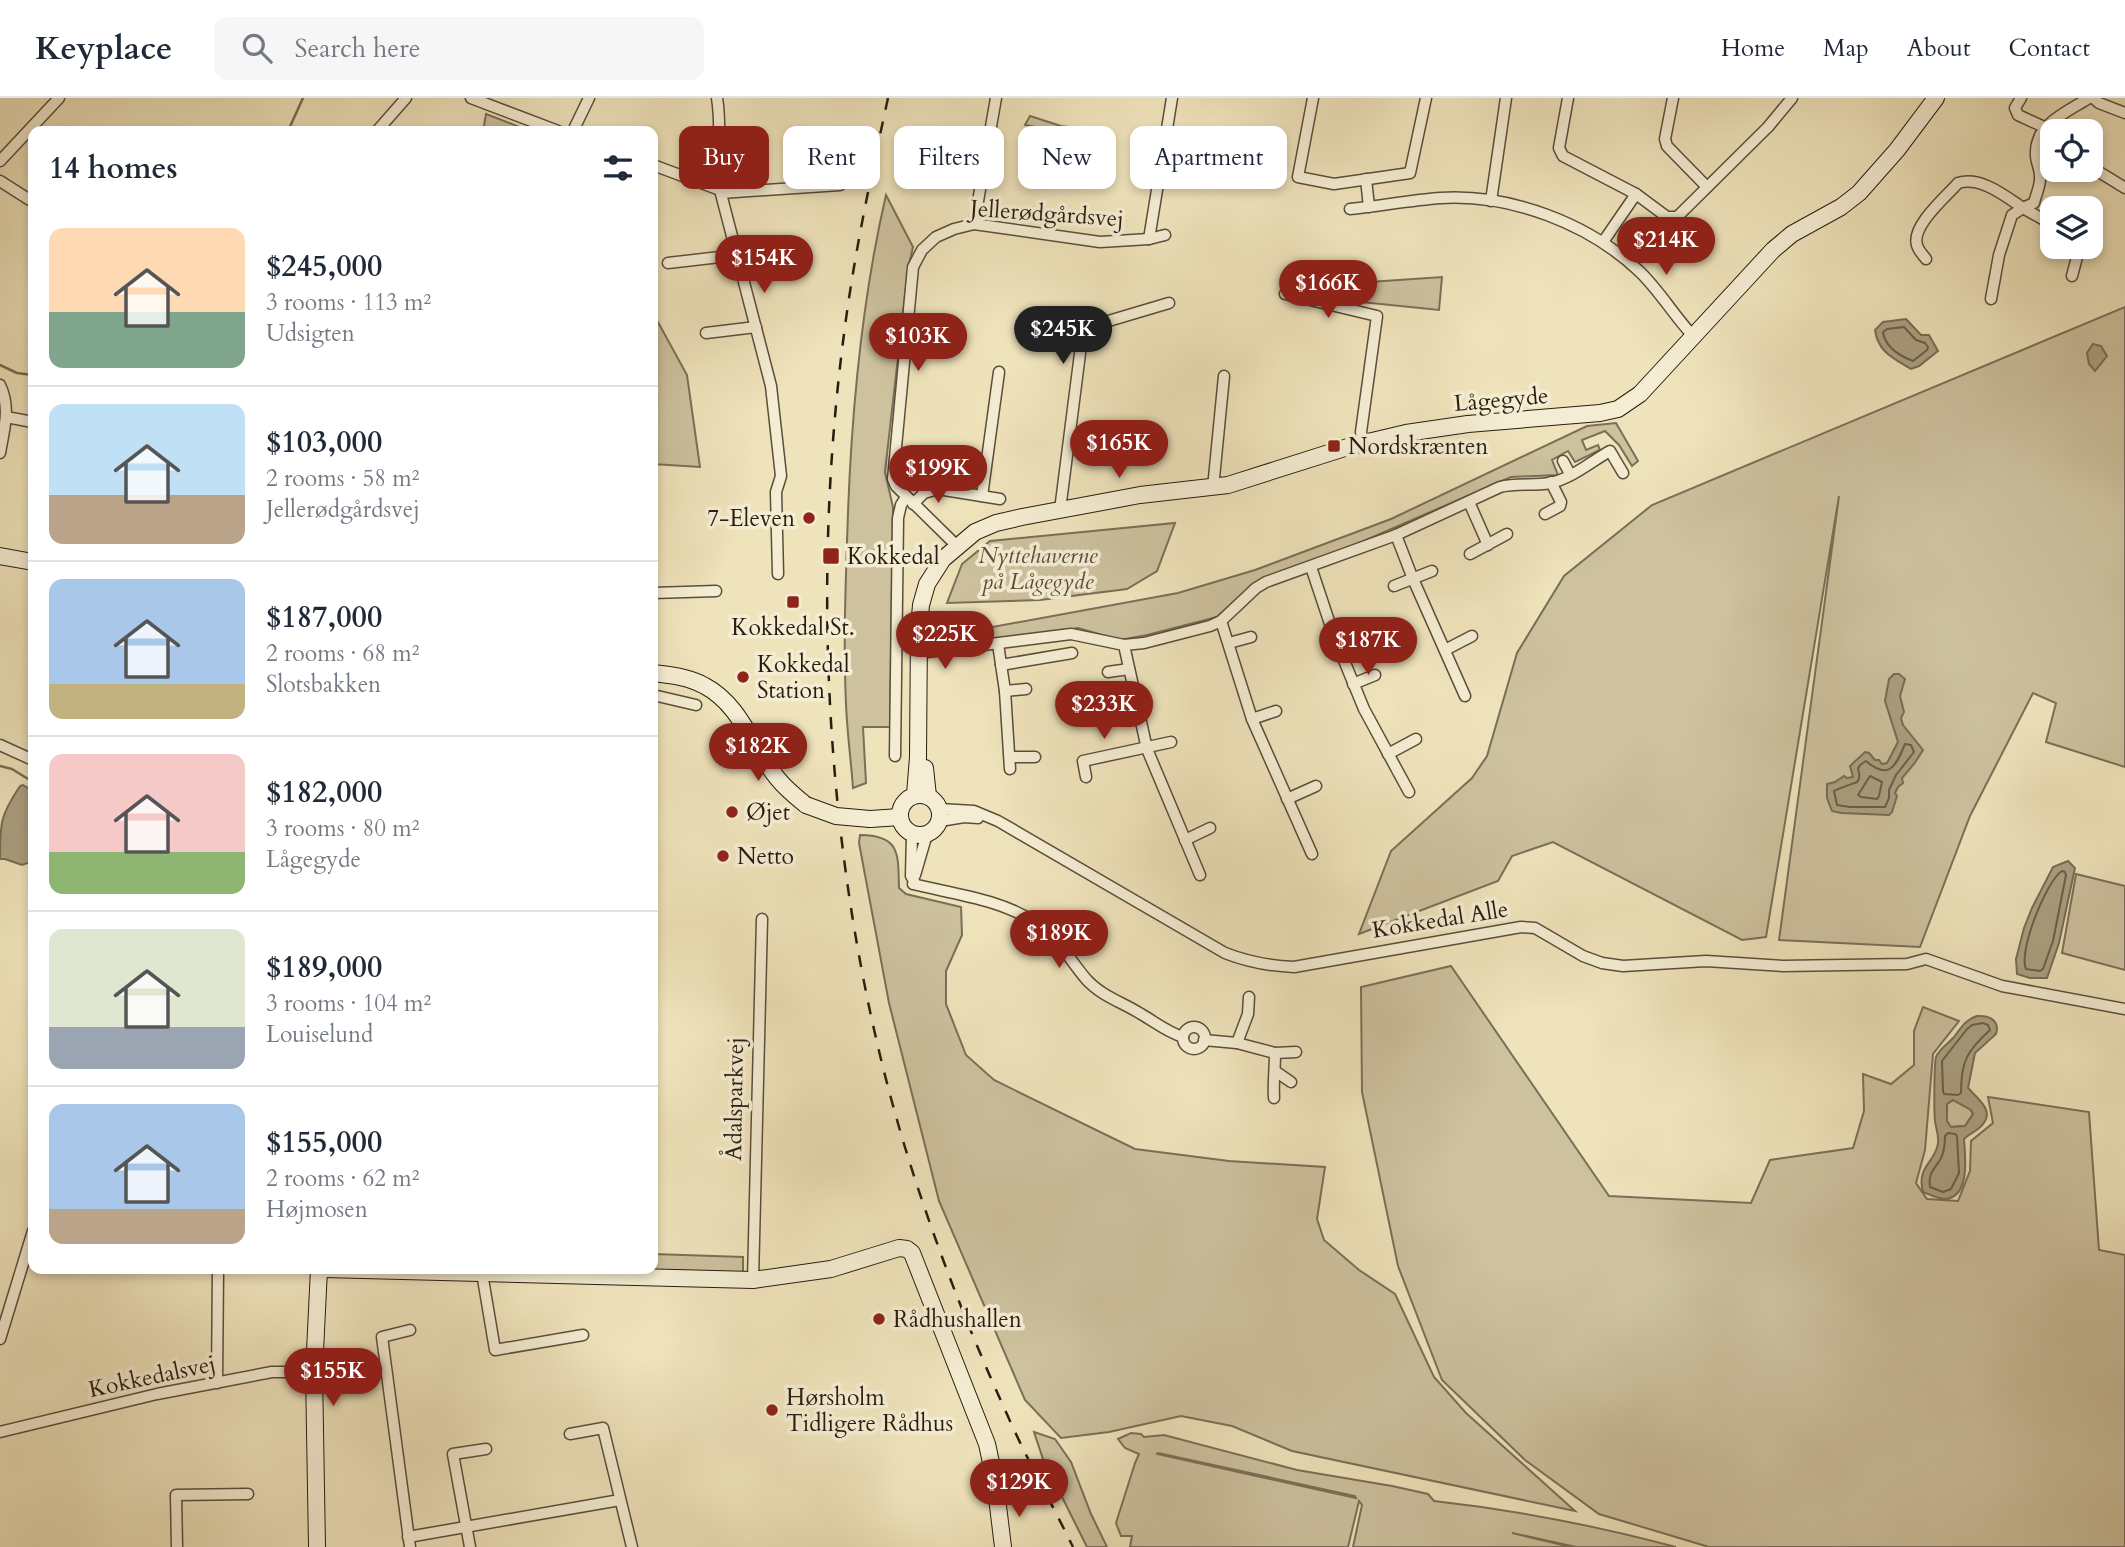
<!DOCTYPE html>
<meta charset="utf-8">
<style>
body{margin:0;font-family:Cardo,serif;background:#f6f6f7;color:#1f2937;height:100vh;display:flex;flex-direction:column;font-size:26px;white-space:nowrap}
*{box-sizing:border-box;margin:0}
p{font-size:23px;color:#747a83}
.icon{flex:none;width:38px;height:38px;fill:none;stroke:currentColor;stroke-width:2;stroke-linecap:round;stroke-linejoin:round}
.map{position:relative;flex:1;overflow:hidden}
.sheet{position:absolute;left:28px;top:28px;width:630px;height:1148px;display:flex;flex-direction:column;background:#fff;border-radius:14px;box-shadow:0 4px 10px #0003}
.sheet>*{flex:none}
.hud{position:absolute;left:679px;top:28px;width:665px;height:63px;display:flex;gap:14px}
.controls{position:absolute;left:2040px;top:21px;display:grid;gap:14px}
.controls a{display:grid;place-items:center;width:63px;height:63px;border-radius:14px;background:#fff;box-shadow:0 4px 10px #0003;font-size:35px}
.price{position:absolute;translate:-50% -60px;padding:0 16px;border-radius:24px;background:#8f2418;color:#fff;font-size:23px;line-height:46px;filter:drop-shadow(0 2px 4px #0008)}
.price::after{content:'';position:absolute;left:50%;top:42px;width:21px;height:16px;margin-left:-10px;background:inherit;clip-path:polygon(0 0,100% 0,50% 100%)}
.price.on{background:#222;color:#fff}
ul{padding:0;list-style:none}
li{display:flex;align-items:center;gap:21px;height:175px;padding:0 21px}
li+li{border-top:2px solid #e0e1e3}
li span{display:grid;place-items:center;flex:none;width:196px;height:140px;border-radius:14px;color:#555}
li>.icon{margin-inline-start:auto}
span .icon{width:84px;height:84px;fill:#fffc;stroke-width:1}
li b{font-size:30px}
h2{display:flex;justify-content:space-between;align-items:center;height:84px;padding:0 21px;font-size:30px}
.chip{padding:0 24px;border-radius:14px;background:#fff;box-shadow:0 4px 10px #0003;font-size:24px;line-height:63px}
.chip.on{background:#8f2418;color:#fff}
header{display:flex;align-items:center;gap:42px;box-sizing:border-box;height:98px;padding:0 35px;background:#fff;border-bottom:2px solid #e0e1e3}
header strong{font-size:33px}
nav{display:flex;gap:38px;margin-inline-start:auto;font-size:24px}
.search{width:490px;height:63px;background:#f6f6f7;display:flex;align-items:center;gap:18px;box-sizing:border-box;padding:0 24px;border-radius:14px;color:#747a83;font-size:26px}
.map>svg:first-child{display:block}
.green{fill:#cdc19e;stroke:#7a6f57;stroke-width:2;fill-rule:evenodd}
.water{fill:#aba081;stroke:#776c54;stroke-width:2;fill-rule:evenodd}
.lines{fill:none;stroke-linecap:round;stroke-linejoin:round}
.shore{stroke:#6a5e48;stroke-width:2}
.stream{stroke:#776c54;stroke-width:2.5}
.street-casing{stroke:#5a4e3b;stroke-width:13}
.secondary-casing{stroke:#281d10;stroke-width:18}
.street{stroke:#f5edd3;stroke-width:10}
.secondary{stroke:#f5edd3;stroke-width:16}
.rail{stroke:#281d10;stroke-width:2.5;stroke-dasharray:12 12;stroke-linecap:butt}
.secondary-bridge-casing{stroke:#281d10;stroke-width:18;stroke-linecap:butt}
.secondary-bridge{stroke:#f5edd3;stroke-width:16}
.poi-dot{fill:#8f2418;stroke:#f5edd3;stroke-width:2.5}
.labels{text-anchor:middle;stroke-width:7;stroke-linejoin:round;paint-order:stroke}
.street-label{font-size:23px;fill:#281d10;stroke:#f5edd3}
.poi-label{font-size:23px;fill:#281d10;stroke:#f5edd3;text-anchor:start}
.park-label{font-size:23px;font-style:italic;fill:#5a4e3b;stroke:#f5edd3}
</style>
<header>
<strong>Keyplace</strong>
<div class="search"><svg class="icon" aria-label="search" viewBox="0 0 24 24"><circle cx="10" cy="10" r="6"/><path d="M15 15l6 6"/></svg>Search here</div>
<nav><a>Home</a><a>Map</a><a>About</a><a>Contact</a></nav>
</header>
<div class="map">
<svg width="2125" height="1449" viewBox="0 0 2125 1449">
<rect width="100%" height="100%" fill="#efe3bb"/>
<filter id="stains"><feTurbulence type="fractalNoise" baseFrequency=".00286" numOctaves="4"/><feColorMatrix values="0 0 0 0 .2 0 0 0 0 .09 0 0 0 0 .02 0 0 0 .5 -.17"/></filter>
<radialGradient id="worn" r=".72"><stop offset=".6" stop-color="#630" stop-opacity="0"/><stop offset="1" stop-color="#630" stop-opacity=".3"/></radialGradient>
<!-- green -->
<g class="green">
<path d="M486,16L530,33H483Z"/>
<path d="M1030,18L1061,28L1100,33L1099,40L1025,27Z"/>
<path d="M886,97L913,149L908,171L885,374L893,409L890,629H863L866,685L853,690C851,662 847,634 846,606C843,542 846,477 848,414C852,307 862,201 886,97Z"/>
<path d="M1442,179L1439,212L1361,204L1335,198L1340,186Z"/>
<path d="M2125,209V669L2046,644L2056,605L2033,595L1970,718L1920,849L1779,842L1839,398L1766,839L1742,842L1553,744L1512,758L1498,783L1359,836L1391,753L1472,680L1487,658L1517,555L1564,478L1652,407Z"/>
<path d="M653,215L687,277L700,369L653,366Z"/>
<path d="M1616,325L1638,363L1632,368L1619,347L1605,333L1582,342L1586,352L1598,347L1600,352L1575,364L1568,353L1552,362L1558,377L1511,379L1359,445L1254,485L1217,519L1147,537L1120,542L1078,530L960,546V535L1178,495L1255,472L1391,421L1587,328Z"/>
<path d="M1175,425L1157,473L1127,491L1040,502L947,505L962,466L990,443Z"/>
<path d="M860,737C901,737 898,757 899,790L906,796L961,809L962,837L946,873V906L966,957L994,982L1135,1051L1229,1063L1325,1069L1317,1121L1324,1142L1359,1172L1395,1196L1434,1279L1466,1315L1575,1413L1292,1353L1232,1328L1181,1318L1109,1334L1061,1340L1025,1302L939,1103L889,905L859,745Z"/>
<path d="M2076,776L2125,788V872L2062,855Z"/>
<path d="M1451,868L1609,1098L1751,1105L1770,1062L1853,1050L1864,1013L1863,976L1891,986L1914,967V933L1923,909L1959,923L1933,956L1925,1052L1916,1085L1927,1101L1958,1103L1970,1073L1971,1043L1993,1025L1988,999L2089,1014L2099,1152L2125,1157V1449H1709L1599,1416L1525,1362L1442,1282L1398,1168L1362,994L1361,889Z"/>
<path d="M1953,1002L1971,1012L1973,1016L1965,1028L1950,1029L1947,1023V1006Z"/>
<path d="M653,1156L743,1159V1175L591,1171H653Z"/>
<path d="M1034,1334L1055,1341L1071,1364L1091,1416L1107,1449H1087L1043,1361Z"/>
<path d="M1131,1335L1141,1336L1144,1339L1164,1337L1297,1372L1392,1388L1428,1396L1434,1403C1516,1412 1597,1428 1676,1449H1576L1512,1435L1571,1449H1353L1362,1407L1359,1403L1348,1449H1130L1132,1438H1121L1116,1425L1135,1365L1139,1356L1125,1350L1118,1341ZM1158,1355L1355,1398L1356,1400L1157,1356Z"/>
</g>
<!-- water -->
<g class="water">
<path d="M1906,221L1921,237H1929L1938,253L1919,268L1911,271C1893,260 1878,254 1875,232L1883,224Z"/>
<path d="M2093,246L2101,248L2107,258L2095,273L2089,266L2087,255Z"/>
<path d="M1894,576H1899L1905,581L1900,598L1904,614L1901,620L1903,627L1923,652L1914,666L1902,680L1903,685L1898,689L1895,695L1897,698L1892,714L1889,717L1841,715L1832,713L1827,700V686L1835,684L1844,678L1847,680L1853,679L1850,668L1865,654L1869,655L1875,662H1879L1882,666L1887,665L1898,644L1885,603L1889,581Z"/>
<path d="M23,687L33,693V763L22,767L5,761H0C0,725 0,718 20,688Z"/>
<path d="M2068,763L2075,770L2059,845L2047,880H2030L2017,876L2016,861L2024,830L2032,810L2053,769Z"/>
<path d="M1977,918C1990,917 2000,923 1996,936L1975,955L1968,990C1980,1003 1998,1015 1978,1031C1973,1035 1969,1036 1964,1041C1965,1058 1971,1099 1945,1101C1938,1101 1929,1096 1923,1094C1916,1068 1936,1064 1938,1045C1939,1037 1936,1031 1935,1023C1934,1015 1934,965 1936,959C1940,950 1948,946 1954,939C1962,929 1965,922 1977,918ZM1953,1002L1971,1012L1973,1016L1965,1028L1951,1029L1947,1023V1006Z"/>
</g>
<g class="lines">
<!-- shore -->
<g class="shore">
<path d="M1904,229L1916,242L1925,245L1928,249L1927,252L1913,263C1900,258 1885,249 1883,234L1887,231Z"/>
<path d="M1905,646L1911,647L1914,654L1896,677L1889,692V700L1885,709H1850L1837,707L1834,693C1839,690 1855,685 1857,684C1865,675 1850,672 1866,663C1889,683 1896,668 1905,646Z"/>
<path d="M1870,678L1882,684L1879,698L1877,701L1861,699L1858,697Z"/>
<path d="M2062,773L2065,774L2066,777L2053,843L2043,871L2040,873L2026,871C2018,854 2046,783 2062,773Z"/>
<path d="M1983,925L1988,927L1990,932C1967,953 1961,963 1961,995L1958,997L1944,996L1943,993L1942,963L1967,931L1972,927Z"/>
<path d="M1948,1035L1955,1036L1957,1038L1959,1075L1951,1091L1943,1094L1930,1089C1928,1077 1933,1072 1940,1062C1944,1055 1945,1046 1945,1038Z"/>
</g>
<!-- stream -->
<g class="stream">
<path d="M288,33L303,0"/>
<path d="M0,267L17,275L33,277"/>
<path d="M0,668L12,671L33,684"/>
</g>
<!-- street casing -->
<g class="street-casing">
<g id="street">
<path d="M471,0L558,33"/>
<path d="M717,0C722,30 717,61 720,92L771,288L781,378L776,394L778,476"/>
<path d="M1313,0L1298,79L1334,86L1410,75L1426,0"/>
<path d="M1568,0L1559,50L1563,58L1636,96L1603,144"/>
<path d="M1673,0L1665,41L1667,48L1707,89"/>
<path d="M2021,0L2015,10L2018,17L2044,29"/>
<path d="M2093,0L2099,5L2125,15"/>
<path d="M377,33L406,0"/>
<path d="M573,33L589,0"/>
<path d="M2040,37L2053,45"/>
<path d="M0,63L59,0"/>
<path d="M653,67L720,92"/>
<path d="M2091,69L2125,90"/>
<path d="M1366,81L1369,109"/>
<path d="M0,83L33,104"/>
<path d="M721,95L840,87"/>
<path d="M1636,96L1667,119H1677L1768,29L1792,0"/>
<path d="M1491,103L1506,0"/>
<path d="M1350,111C1380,108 1411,102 1441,100C1511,96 1588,125 1639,173C1660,193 1674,218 1694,239"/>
<path d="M974,126L996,0"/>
<path d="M1149,141L1172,0"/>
<path d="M1926,161C1923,157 1918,152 1917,147C1911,128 1946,99 1958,85C1981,78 2005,98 2023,110L2034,105C2036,96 2041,87 2040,78C2040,71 2036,64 2036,57C2034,27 2067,14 2089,0"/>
<path d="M668,165L737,157"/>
<path d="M2072,178L2078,155L2075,149"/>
<path d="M1285,196L1377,218L1361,334L1362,345"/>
<path d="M1991,201L1999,157L2012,117L2023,110L2053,127"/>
<path d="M706,235L756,229"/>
<path d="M0,287C11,310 4,331 0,355"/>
<path d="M6,319L33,324"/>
<path d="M1563,363L1570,376"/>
<path d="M1213,390L1224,278"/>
<path d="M982,398L999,274"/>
<path d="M1469,404L1488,447"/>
<path d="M913,406L924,395L938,391L1000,401"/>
<path d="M1060,412L1082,240L1087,232L1095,227L1169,205"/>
<path d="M1545,416L1560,408L1561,404L1551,384"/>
<path d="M1396,437L1413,481L1465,598"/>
<path d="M957,448L896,388L893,381L913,169L922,152L936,139L954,131L974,126L1100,144L1149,141L1165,137"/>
<path d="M1470,456L1507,436"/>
<path d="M1311,469L1334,538L1364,611L1409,694"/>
<path d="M1394,488L1432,473"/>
<path d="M653,495L716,493"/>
<path d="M1221,523L1252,621L1312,756"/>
<path d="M1229,545L1251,539"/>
<path d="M998,546L1005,593L1010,671"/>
<path d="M1124,547L1147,651L1200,777"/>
<path d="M1445,552L1472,538"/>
<path d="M919,555L1071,536L1124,547L1144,545L1210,528L1221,523L1256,490L1266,484L1396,437L1500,389C1517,385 1534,388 1550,385C1571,381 1592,363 1610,353L1623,375"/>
<path d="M1001,567L1072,555"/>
<path d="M1108,574L1129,571"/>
<path d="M1353,586L1375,577"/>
<path d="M1005,593L1026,591"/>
<path d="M653,597L696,607"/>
<path d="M1252,621L1276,613"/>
<path d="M0,647L33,662"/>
<path d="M1388,656L1416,641"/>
<path d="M895,658L898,420L901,407L906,399"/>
<path d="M1010,659H1035"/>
<path d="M1086,679L1083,663L1171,644"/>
<path d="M1287,701L1316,688"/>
<path d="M939,711L974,713L998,723L1225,855C1248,864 1269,868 1294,869L1521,829L1535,830L1583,858L1602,865L1623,868L1706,863L1783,868L1907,866L1926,861L2002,888L2125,911"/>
<path d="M940,723L964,719L978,720"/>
<path d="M912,736L911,778L914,783L913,786C953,796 1001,801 1036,825C1058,839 1069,861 1086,881C1101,898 1122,904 1141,916C1155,924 1167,934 1183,939"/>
<path d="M1185,742L1210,730"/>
<path d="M915,777L927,736"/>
<circle cx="1194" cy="940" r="11"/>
<path d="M1204,942L1237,945L1275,955C1275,971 1273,984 1274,1000"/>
<path d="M1237,945L1248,916L1249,899"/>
<path d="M1275,955L1296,954"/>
<path d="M1275,973L1291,984"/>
<path d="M482,1175L495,1252L583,1237"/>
<path d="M753,1182L762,821"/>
<path d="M0,1241L33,1133"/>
<path d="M217,1285L218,1171"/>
<path d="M0,1334L157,1296L272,1274H314"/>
<path d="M570,1336L603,1330L632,1449"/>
<path d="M408,1439L620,1402"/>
<path d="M177,1449L176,1397L248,1396"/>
<path d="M410,1449L382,1239L410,1232"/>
<path d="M470,1449L453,1356L486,1351"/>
</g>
</g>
<!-- secondary casing -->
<g class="secondary-casing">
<g id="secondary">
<path d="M0,458L33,464"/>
<path d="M653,575C671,577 689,579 705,588C741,607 753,651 778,681C786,691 796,699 806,707"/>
<path d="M925,670L928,698"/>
<circle cx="920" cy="717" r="20"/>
<path d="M915,697L918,659L919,531L921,507L927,486L943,461L975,434L996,425L1022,419L1140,397L1228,387L1351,348L1406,335L1468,326L1600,315L1618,311L1640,296L1773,152L1792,136L1841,109L1859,95L1897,52L1936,0"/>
<path d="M870,721L900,719"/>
<path d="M324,1171L753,1182L831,1171L899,1150L907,1151L912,1155L987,1346L995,1383L1003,1449"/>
<path d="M317,1449L314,1274L319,1171"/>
</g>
</g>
<!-- street -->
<use href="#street" class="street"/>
<!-- secondary -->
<use href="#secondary" class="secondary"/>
<!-- rail -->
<path class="rail" d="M888,0C871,78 854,157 844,236C807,518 830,835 923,1105C947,1176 975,1246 1006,1314C1026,1360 1051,1404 1073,1449"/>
<!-- secondary-bridge casing -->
<g class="secondary-bridge-casing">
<path id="secondary-bridge" d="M806,707L836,718L870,721"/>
</g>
<!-- secondary-bridge -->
<use href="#secondary-bridge" class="secondary-bridge"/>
</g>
<!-- markers -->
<g class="poi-dot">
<rect x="1327" y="341" width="14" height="14" rx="3.5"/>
<circle cx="809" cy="420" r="7"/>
<rect x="822" y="449" width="18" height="18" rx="3.5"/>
<rect x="786" y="497" width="14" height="14" rx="3.5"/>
<circle cx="743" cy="579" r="7"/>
<circle cx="732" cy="714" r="7"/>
<circle cx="723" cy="758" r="7"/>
<circle cx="879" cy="1221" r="7"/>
<circle cx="772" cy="1312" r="7"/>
</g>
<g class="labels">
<!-- street labels -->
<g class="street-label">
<text transform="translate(1047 115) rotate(4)" y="8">Jellerødgårdsvej</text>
<text transform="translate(1501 301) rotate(-5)" y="8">Lågegyde</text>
<text transform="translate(1440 821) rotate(-9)" y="8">Kokkedal Alle</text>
<text transform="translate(734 1001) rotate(-89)" y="8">Ådalsparkvej</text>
<text transform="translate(152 1278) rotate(-12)" y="8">Kokkedalsvej</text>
</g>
<!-- poi labels -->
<g class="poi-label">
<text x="1348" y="356">Nordskrænten</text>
<text x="795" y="428" text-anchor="end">7-Eleven</text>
<text x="847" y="466">Kokkedal</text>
<text x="793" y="537" text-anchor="middle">Kokkedal St.</text>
<text x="757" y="574">Kokkedal<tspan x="757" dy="26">Station</tspan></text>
<text x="746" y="722">Øjet</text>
<text x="737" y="766">Netto</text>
<text x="893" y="1229">Rådhushallen</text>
<text x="786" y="1307">Hørsholm<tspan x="786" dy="26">Tidligere Rådhus</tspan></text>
</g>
<!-- park labels -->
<g class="park-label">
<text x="1038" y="465">Nyttehaverne<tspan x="1038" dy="26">på Lågegyde</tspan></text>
</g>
</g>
<rect width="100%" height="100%" filter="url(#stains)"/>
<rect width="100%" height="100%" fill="url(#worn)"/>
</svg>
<div class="controls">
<a><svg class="icon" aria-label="locate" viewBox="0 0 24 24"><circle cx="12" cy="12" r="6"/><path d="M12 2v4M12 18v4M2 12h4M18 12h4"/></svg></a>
<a><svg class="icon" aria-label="layers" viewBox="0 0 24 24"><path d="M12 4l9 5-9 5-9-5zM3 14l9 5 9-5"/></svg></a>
</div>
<b class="price" style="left:1666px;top:179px">$214K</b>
<b class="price" style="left:764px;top:197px">$154K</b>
<b class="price" style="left:1328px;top:222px">$166K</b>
<b class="price on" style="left:1063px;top:268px">$245K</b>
<b class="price" style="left:918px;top:275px">$103K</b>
<b class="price" style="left:1119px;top:382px">$165K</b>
<b class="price" style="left:938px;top:407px">$199K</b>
<b class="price" style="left:945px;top:573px">$225K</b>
<b class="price" style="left:1368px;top:579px">$187K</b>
<b class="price" style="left:1104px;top:643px">$233K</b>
<b class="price" style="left:758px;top:685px">$182K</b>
<b class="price" style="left:1059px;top:872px">$189K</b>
<b class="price" style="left:333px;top:1310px">$155K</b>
<b class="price" style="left:1019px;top:1421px">$129K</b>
<div class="hud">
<a class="chip on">Buy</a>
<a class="chip">Rent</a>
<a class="chip">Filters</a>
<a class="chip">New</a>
<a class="chip">Apartment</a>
</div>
<section class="sheet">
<h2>14 homes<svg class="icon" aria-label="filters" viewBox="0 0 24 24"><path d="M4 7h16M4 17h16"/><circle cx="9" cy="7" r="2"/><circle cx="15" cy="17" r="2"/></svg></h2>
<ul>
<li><span style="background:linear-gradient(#ffd9b3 60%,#7fa58c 0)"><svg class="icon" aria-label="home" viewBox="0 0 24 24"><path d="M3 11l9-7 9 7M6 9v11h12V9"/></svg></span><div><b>$245,000</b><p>3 rooms · 113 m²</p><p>Udsigten</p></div></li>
<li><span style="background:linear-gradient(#bfe0f5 65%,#b9a48a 0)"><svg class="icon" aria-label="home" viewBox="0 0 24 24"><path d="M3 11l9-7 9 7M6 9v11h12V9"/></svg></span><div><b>$103,000</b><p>2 rooms · 58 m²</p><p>Jellerødgårdsvej</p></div></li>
<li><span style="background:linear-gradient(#a9c7e8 75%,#c2b280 0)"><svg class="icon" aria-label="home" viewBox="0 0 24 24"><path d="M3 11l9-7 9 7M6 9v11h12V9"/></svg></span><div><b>$187,000</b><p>2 rooms · 68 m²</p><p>Slotsbakken</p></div></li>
<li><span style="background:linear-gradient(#f6c9c9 70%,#8fb573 0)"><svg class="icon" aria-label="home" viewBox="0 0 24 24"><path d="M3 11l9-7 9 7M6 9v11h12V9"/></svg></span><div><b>$182,000</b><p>3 rooms · 80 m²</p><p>Lågegyde</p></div></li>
<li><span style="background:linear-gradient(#dfe7d0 70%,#9aa5b1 0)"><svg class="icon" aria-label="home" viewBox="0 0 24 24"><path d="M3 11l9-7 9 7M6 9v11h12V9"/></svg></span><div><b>$189,000</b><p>3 rooms · 104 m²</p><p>Louiselund</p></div></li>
<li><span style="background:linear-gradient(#a9c7e8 75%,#b9a48a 0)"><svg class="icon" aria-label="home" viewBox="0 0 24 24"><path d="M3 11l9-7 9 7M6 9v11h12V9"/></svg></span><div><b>$155,000</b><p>2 rooms · 62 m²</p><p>Højmosen</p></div></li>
</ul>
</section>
</div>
